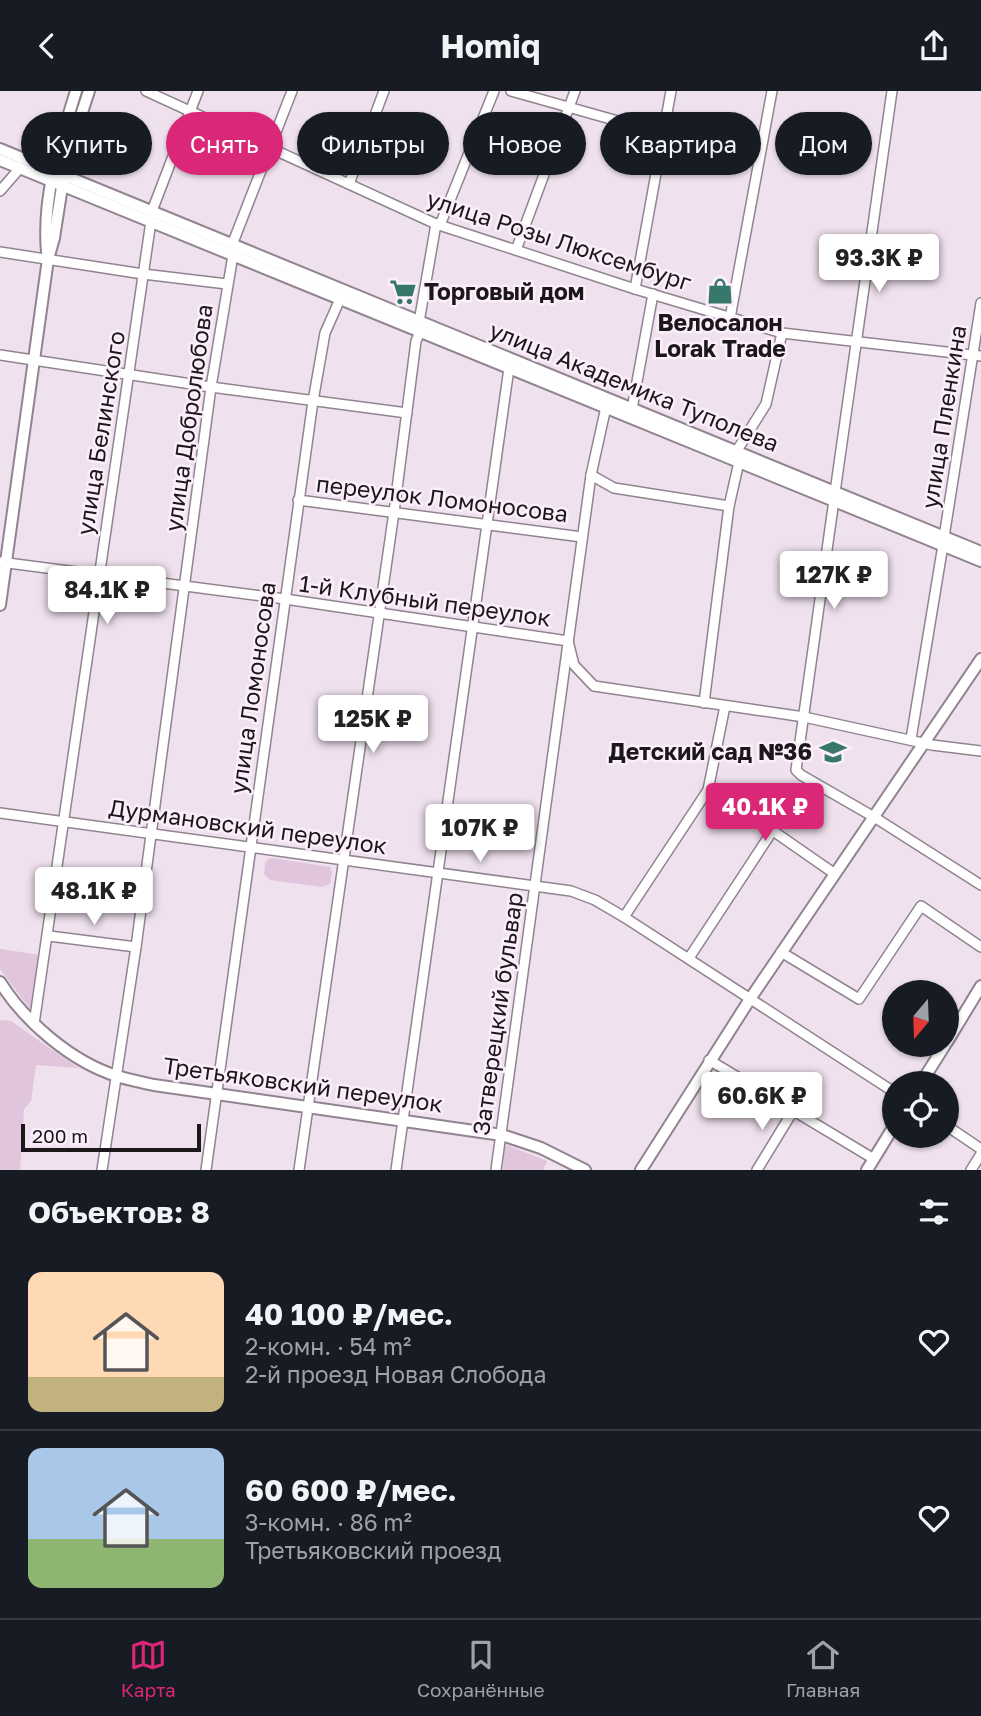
<!DOCTYPE html>
<html lang="ru">
<meta charset="utf-8">
<style>
body{margin:0;font-family:"Golos Text",sans-serif;background:#20242c;color:#f1f3f6;height:100vh;display:flex;flex-direction:column;font-size:26px;white-space:nowrap}
*{box-sizing:border-box;margin:0}
p{font-size:23px;color:#9ea1a6}
.icon{flex:none;width:38px;height:38px;fill:none;stroke:currentColor;stroke-width:2;stroke-linecap:round;stroke-linejoin:round}
.map{position:relative;height:1079px;overflow:hidden}
.side{display:flex;flex-direction:column;background:#171b24;flex:1}
.side>*{flex:none}
.guide{position:absolute;left:21px;top:21px;width:940px;height:63px;display:flex;gap:14px}
.needle{width:46px;rotate:199deg}
.buttons{position:absolute;left:882px;top:889px;display:grid;gap:14px}
.buttons a{display:grid;place-items:center;width:77px;height:77px;border-radius:50%;background:#171b24;box-shadow:0 2px 5px #0004;font-size:35px}
.scale{position:absolute;left:21px;bottom:18px;width:180px;box-sizing:border-box;padding-left:7px;border:4px solid #1b171b;border-top:0;font-size:19px;line-height:24px;white-space:nowrap;color:#1b171b;-webkit-text-stroke:5px #fceffb;paint-order:stroke}
.price{position:absolute;translate:-50% -60px;padding:0 16px;border-radius:7px;background:#fff;color:#222;font-size:23px;line-height:46px;filter:drop-shadow(0 2px 4px #0008)}
.price::after{content:'';position:absolute;left:50%;top:42px;width:21px;height:16px;margin-left:-10px;background:inherit;clip-path:polygon(0 0,100% 0,50% 100%)}
.price.active{background:#db2777;color:#fff}
ul{padding:0;list-style:none}
li{display:flex;align-items:center;gap:21px;height:175px;padding:0 28px}
li+li{border-top:2px solid #363941}
li span{display:grid;place-items:center;flex:none;width:196px;height:140px;border-radius:14px;color:#555}
li>.icon{margin-inline-start:auto}
span .icon{width:84px;height:84px;fill:#fffc;stroke-width:1}
li b{font-size:30px}
h2{display:flex;justify-content:space-between;align-items:center;height:84px;padding:0 28px;font-size:30px}
.tag{padding:0 24px;border-radius:32px;background:#171b24;box-shadow:0 2px 5px #0004;font-size:24px;line-height:63px}
.tag.active{background:#db2777;color:#fff}
header{display:flex;justify-content:space-between;align-items:center;height:91px;padding:0 28px;background:#171b24;font-size:32px;font-weight:700}
.dock{display:flex;justify-content:space-around;align-items:center;height:98px;border-top:2px solid #363941;background:#171b24;font-size:19px;color:#9ea1a6}
.dock a{display:grid;justify-items:center;gap:4px}
.dock .active{color:#db2777}
.map>svg:first-child{display:block}
.green{fill:#e0c5dd}
.lines{fill:none;stroke-linecap:round;stroke-linejoin:round}
.minor-casing{stroke:#918490;stroke-width:12}
.major-casing{stroke:#918490;stroke-width:14}
.minor{stroke:#fff;stroke-width:9}
.major{stroke:#fff;stroke-width:10}
.labels{text-anchor:middle;stroke-width:5;stroke-linejoin:round;paint-order:stroke}
.street-label{font-size:23px;fill:#1b171b;stroke:#fceffb}
.poi-label{font-size:23px;font-weight:bold;fill:#1b171b;stroke:#fceffb;text-anchor:start}
</style>
<header><svg class="icon" aria-label="back" viewBox="0 0 24 24"><path d="M15 5l-7 7 7 7"/></svg>Homiq<svg class="icon" aria-label="share" viewBox="0 0 24 24"><path d="M12 15V3M7 8l5-5 5 5M5 13v7h14v-7"/></svg></header>
<div class="map">
<svg width="981" height="1079" viewBox="0 0 981 1079">
<rect width="100%" height="100%" fill="#efe1ee"/>
<!-- green -->
<g class="green">
<path d="M272,767L330,776L332,781L330,793L322,796L270,789L264,783L265,772L268,768Z"/>
<path d="M0,858L41,864L33,922L0,878Z"/>
<path d="M0,929L11,930L78,977L36,974L31,1010L24,1018L20,1079H0Z"/>
<path d="M504,1053L547,1070L543,1079H503Z"/>
</g>
<g class="lines">
<!-- minor casing -->
<g class="minor-casing">
<g id="minor">
<path d="M146,0L436,133L635,198L782,242L981,265"/>
<path d="M511,0L664,43"/>
<path d="M349,93L384,0"/>
<path d="M0,100L20,77"/>
<path d="M152,120L198,0"/>
<path d="M440,134L494,0"/>
<path d="M232,154L292,0"/>
<path d="M516,159L575,0"/>
<path d="M0,161L143,183L227,193"/>
<path d="M635,198L671,0"/>
<path d="M730,227L772,0"/>
<path d="M419,231L436,133"/>
<path d="M0,264L211,296L407,322"/>
<path d="M632,318L653,203"/>
<path d="M736,361L766,313L782,242"/>
<path d="M591,384L614,397L729,415"/>
<path d="M835,401L892,0"/>
<path d="M298,409L582,446"/>
<path d="M834,409L796,679L801,684L874,726L981,794"/>
<path d="M944,446L981,212"/>
<path d="M0,471L285,508L568,550L574,574L594,595L804,626L932,654L981,660"/>
<path d="M704,612L729,415L739,371"/>
<path d="M911,648L943,454"/>
<path d="M708,699L743,719L835,783"/>
<path d="M0,722L571,800L595,809L624,826L894,1001"/>
<path d="M624,826L708,699L725,615"/>
<path d="M49,845L136,856"/>
<path d="M781,861L859,908L921,815L981,856"/>
<path d="M689,867L773,739"/>
<path d="M34,933L151,130"/>
<path d="M709,969L874,1068"/>
<path d="M947,1035L981,1058"/>
<path d="M102,1079L136,856L211,296L233,164"/>
<path d="M206,1079L313,310L325,242L340,208"/>
<path d="M299,1079L394,421L416,250L420,241"/>
<path d="M396,1079L509,277"/>
<path d="M496,1079L591,384L606,316"/>
<path d="M757,1079L793,1020"/>
<path d="M971,1079L981,1063"/>
</g>
</g>
<!-- major casing -->
<g class="major-casing">
<g id="major">
<path d="M0,58L981,461"/>
<path d="M0,69L981,470"/>
<path d="M47,161C42,105 60,52 76,0"/>
<path d="M0,514L48,168L54,147L66,70L89,0"/>
<path d="M0,891C25,931 72,971 117,985C129,989 142,991 154,994L502,1044L541,1057L585,1079"/>
<path d="M947,951L981,895"/>
<path d="M921,992L945,954"/>
<path d="M641,1079L750,908L981,568"/>
<path d="M867,1079L894,1035"/>
</g>
</g>
<!-- minor -->
<use href="#minor" class="minor"/>
<!-- major -->
<use href="#major" class="major"/>
</g>
<!-- icons -->
<defs>
<g id="shop-bare" transform="scale(2.1)"><path d="M-5-2.5h2.3a2.7 3.5 0 0 1 5.4 0H5L5.5 6h-11ZM-1.5-2.5h3a1.5 2.3 0 0 0-3 0Z" fill="#35786b" stroke="#fceffb" stroke-width="2.5" paint-order="stroke"/></g>
<g id="supermarket-bare" transform="scale(2.1)"><path d="M-6-5.5h2.5l.6 2H6L4.5 2H-2.5L-4.4-4H-6ZM-1.5 3.2a1.3 1.3 0 1 0 .1 0ZM3 3.2a1.3 1.3 0 1 0 .1 0Z" fill="#35786b" stroke="#fceffb" stroke-width="2.5" paint-order="stroke"/></g>
<g id="school-bare" transform="scale(2.1)"><path d="M0-5L7-2L0 1L-7-2ZM-4 1L0 2.5L4 1V4Q0 6-4 4Z" fill="#35786b" stroke="#fceffb" stroke-width="2.5" paint-order="stroke"/></g>
</defs>
<g fill-rule="evenodd">
<use href="#shop-bare" x="720" y="200"/>
<use href="#supermarket-bare" x="403" y="201"/>
<use href="#school-bare" x="833" y="661"/>
</g>
<g class="labels">
<!-- street labels -->
<g class="street-label">
<text transform="translate(559 150) rotate(18)" y="8">улица Розы Люксембург</text>
<text transform="translate(634 296) rotate(22)" y="8">улица Академика Туполева</text>
<text transform="translate(944 326) rotate(-81)" y="8">улица Пленкина</text>
<text transform="translate(189 327) rotate(-82)" y="8">улица Добролюбова</text>
<text transform="translate(101 342) rotate(-81)" y="8">улица Белинского</text>
<text transform="translate(442 408) rotate(7)" y="8">переулок Ломоносова</text>
<text transform="translate(425 510) rotate(8)" y="8">1-й Клубный переулок</text>
<text transform="translate(253 597) rotate(-82)" y="8">улица Ломоносова</text>
<text transform="translate(248 736) rotate(8)" y="8">Дурмановский переулок</text>
<text transform="translate(498 923) rotate(-82)" y="8">Затверецкий бульвар</text>
<text transform="translate(303 994) rotate(8)" y="8">Третьяковский переулок</text>
</g>
<!-- poi labels -->
<g class="poi-label">
<text x="424" y="209">Торговый дом</text>
<text x="720" y="240" text-anchor="middle">Велосалон<tspan x="720" dy="26">Lorak Trade</tspan></text>
<text x="812" y="669" text-anchor="end">Детский сад №36</text>
</g>
</g>
</svg>
<div class="buttons">
<a><svg class="needle" viewBox="-14 -14 28 28"><path d="M0-13l5 13h-10z" fill="#e53935"/><path d="M0 13l5-13h-10z" fill="#9ea1a6"/></svg></a>
<a><svg class="icon" aria-label="locate" viewBox="0 0 24 24"><circle cx="12" cy="12" r="6"/><path d="M12 2v4M12 18v4M2 12h4M18 12h4"/></svg></a>
</div>
<div class="scale">200 m</div>
<b class="price" style="left:879px;top:203px">93.3K ₽</b>
<b class="price" style="left:834px;top:520px">127K ₽</b>
<b class="price" style="left:107px;top:535px">84.1K ₽</b>
<b class="price" style="left:373px;top:664px">125K ₽</b>
<b class="price active" style="left:765px;top:752px">40.1K ₽</b>
<b class="price" style="left:480px;top:773px">107K ₽</b>
<b class="price" style="left:94px;top:836px">48.1K ₽</b>
<b class="price" style="left:762px;top:1041px">60.6K ₽</b>
<div class="guide">
<a class="tag">Купить</a>
<a class="tag active">Снять</a>
<a class="tag">Фильтры</a>
<a class="tag">Новое</a>
<a class="tag">Квартира</a>
<a class="tag">Дом</a>
</div>
</div>
<section class="side">
<h2>Объектов: 8<svg class="icon" aria-label="filters" viewBox="0 0 24 24"><path d="M4 7h16M4 17h16"/><circle cx="9" cy="7" r="2"/><circle cx="15" cy="17" r="2"/></svg></h2>
<ul>
<li><span style="background:linear-gradient(#ffd9b3 75%,#c2b280 0)"><svg class="icon" aria-label="home" viewBox="0 0 24 24"><path d="M3 11l9-7 9 7M6 9v11h12V9"/></svg></span><div><b>40 100 ₽/мес.</b><p>2-комн. · 54 m²</p><p>2-й проезд Новая Слобода</p></div><svg class="icon" aria-label="heart" viewBox="0 0 24 24"><path d="M12 20l-8-8c-3-5 5-10 8-4 3-6 11-1 8 4z"/></svg></li>
<li><span style="background:linear-gradient(#a9c7e8 65%,#8fb573 0)"><svg class="icon" aria-label="home" viewBox="0 0 24 24"><path d="M3 11l9-7 9 7M6 9v11h12V9"/></svg></span><div><b>60 600 ₽/мес.</b><p>3-комн. · 86 m²</p><p>Третьяковский проезд</p></div><svg class="icon" aria-label="heart" viewBox="0 0 24 24"><path d="M12 20l-8-8c-3-5 5-10 8-4 3-6 11-1 8 4z"/></svg></li>
</ul>
</section>
<nav class="dock">
<a class="active"><svg class="icon" aria-label="map" viewBox="0 0 24 24"><path d="M3 6l6-2 6 2 6-2v14l-6 2-6-2-6 2zM9 4v14M15 6v14"/></svg>Карта</a>
<a><svg class="icon" aria-label="saved" viewBox="0 0 24 24"><path d="M7 4h10v16l-5-4-5 4z"/></svg>Сохранённые</a>
<a><svg class="icon" aria-label="home" viewBox="0 0 24 24"><path d="M3 11l9-7 9 7M6 9v11h12V9"/></svg>Главная</a>
</nav>
